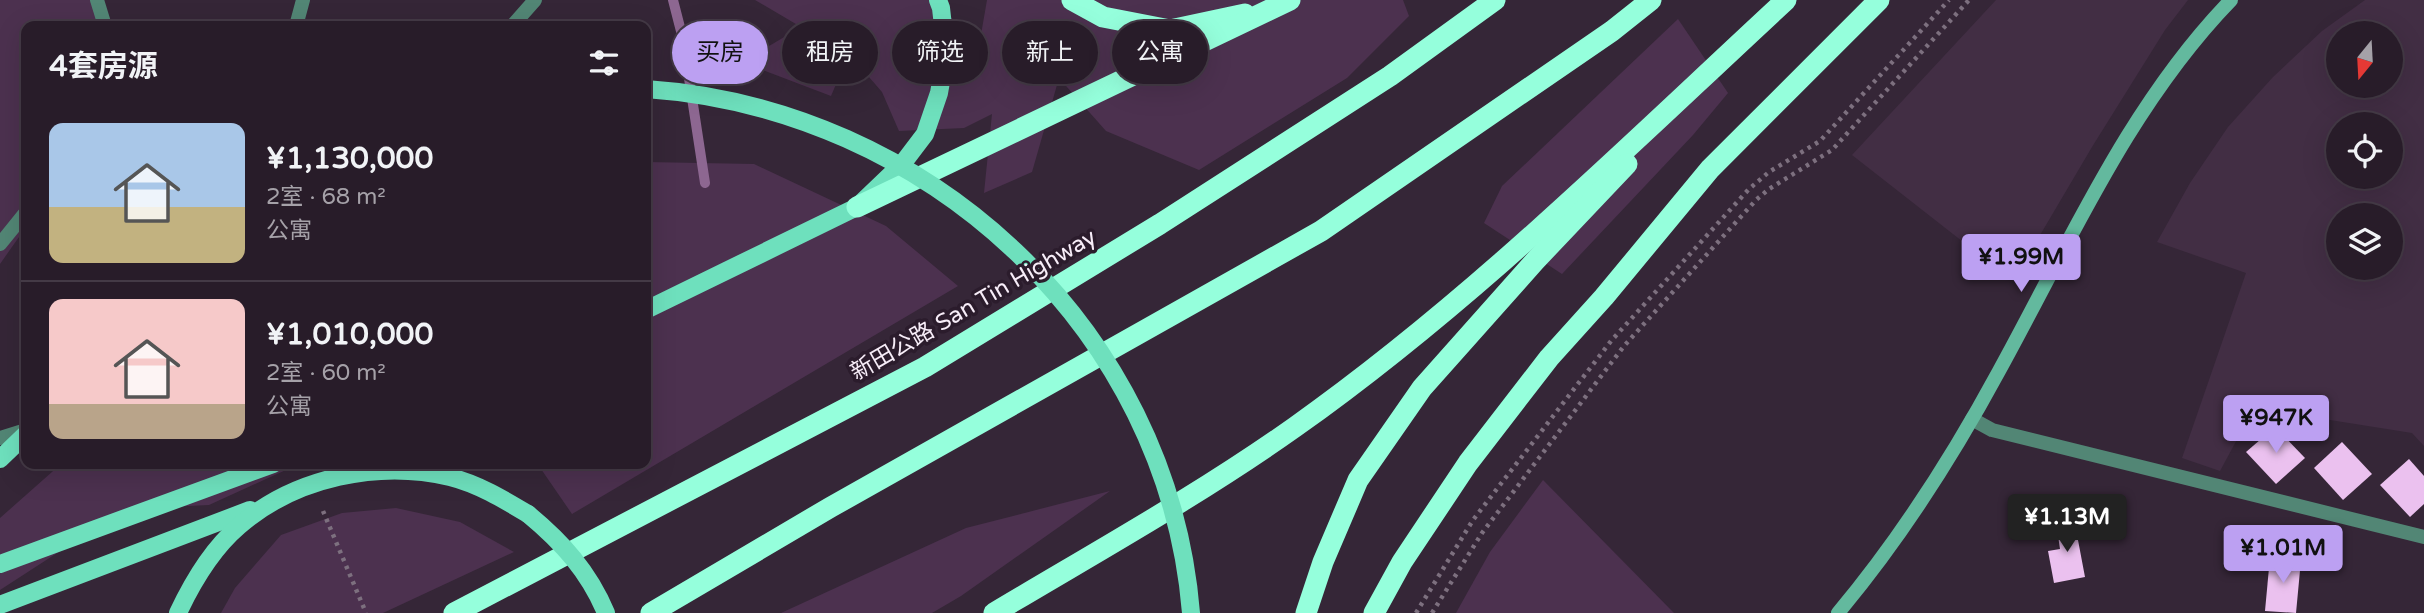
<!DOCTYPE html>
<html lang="zh">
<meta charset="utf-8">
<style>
body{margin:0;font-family:"Varela Round","Noto Sans SC",sans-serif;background:#342935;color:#f1f3f6;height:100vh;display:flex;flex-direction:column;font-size:26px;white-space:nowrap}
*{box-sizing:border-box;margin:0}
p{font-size:23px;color:#a5a1a8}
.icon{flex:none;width:38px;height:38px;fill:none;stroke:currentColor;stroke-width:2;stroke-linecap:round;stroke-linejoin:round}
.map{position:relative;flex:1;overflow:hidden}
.drawer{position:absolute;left:21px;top:21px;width:630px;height:448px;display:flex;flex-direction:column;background:#281c29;border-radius:14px;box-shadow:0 7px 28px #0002,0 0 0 2px #443a46}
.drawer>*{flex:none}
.top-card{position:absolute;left:672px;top:21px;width:665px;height:63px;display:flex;gap:14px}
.needle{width:46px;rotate:198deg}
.controls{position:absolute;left:2326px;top:21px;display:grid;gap:14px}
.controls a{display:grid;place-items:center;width:77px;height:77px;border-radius:50%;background:#281c29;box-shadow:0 7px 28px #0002,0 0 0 2px #443a46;font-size:35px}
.price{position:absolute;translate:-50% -60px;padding:0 16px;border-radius:7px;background:#bca0f2;color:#111;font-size:23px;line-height:46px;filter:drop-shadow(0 2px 4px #0008)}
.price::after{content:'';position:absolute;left:50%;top:42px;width:21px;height:16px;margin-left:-10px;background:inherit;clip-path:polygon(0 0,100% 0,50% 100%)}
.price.current{background:#222;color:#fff}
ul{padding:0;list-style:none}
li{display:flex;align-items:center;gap:21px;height:175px;padding:0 28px}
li+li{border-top:2px solid #443a46}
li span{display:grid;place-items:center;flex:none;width:196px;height:140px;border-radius:14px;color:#555}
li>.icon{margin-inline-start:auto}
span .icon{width:84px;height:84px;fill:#fffc;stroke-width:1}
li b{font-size:30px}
h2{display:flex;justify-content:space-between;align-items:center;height:84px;padding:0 28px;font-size:30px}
.chip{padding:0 24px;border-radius:32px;background:#281c29;box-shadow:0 7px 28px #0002,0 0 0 2px #443a46;font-size:24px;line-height:63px}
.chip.current{background:#bca0f2;color:#111}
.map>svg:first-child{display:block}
.built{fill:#422e44;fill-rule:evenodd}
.green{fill:#4c314f}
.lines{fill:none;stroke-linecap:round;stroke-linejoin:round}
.stream{stroke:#8d6791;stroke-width:10}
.building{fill:#ebc1ef}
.path{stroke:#7d707f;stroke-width:4.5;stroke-dasharray:3.5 5;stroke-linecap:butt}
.service{stroke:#528675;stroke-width:14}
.minor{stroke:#528675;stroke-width:14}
.tertiary{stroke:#528675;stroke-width:14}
.secondary{stroke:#63b99e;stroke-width:14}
.primary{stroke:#6ee0bd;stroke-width:18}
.motorway{stroke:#95ffdc;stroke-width:21}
.primary-bridge{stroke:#6ee0bd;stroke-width:18}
.labels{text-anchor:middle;stroke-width:7;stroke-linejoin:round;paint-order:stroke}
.street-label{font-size:23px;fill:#f7edf8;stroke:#2b1c2c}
</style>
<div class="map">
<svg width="2424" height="613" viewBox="0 0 2424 613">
<rect width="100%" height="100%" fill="#352637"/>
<!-- built -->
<g class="built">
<path d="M1996,0H2188L2165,30L2092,147L2013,281L1852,155Z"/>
<path d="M2365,0H2424V446L2412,433L2254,408L2220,471L2182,458L2246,273L2157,242L2190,183L2228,127L2273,77L2322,31ZM2390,33V86H2338V33ZM2390,124V177H2338V124ZM2338,215H2390V268H2338Z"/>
</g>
<!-- green -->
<g class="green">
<path d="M0,0H90L108,20L106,26H26V227L0,264Z"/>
<path d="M755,0H934L979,46L987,0H1403L1409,16L1347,78L1199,170L1106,131L1059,78L1032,172L984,193L992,114L964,128L899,131L882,92L849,54L831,96L742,62L801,27Z"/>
<path d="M1678,19L1728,93L1693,135L1562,274L1484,223L1502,186Z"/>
<path d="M646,162L754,164L886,226L958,286L572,514L541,469L542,464H646Z"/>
<path d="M61,464H299L209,505L125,509L0,590V518Z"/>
<path d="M1543,480L1674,613H1456L1490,552Z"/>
<path d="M1110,491L961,596L932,613H781L966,528Z"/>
<path d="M396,508L460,522L514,552L383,613H221L235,588L281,535L342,513Z"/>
</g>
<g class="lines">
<!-- stream -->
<path class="stream" d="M673,0L683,39L705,183"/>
</g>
<!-- building -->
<g class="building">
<path d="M2275,427L2305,458L2276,484L2246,452Z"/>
<path d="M2342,442L2372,474L2343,500L2314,468Z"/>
<path d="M2409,459L2424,476V504L2410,517L2380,485Z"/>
<path d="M2074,519L2085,577L2054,583L2048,551L2060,549L2056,522Z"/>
<path d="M2270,557L2301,560L2296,613L2265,611Z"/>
</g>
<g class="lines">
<!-- path -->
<g class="path">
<path d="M323,511L366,613"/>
<path d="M1416,613L1473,520L1611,341L1749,189L1769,172L1820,141L1949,0"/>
<path d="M1432,613L1482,533L1624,346L1756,200L1769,189L1832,150L1969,0"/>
</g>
<!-- service -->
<path class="service" d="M296,26L303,0"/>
<!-- minor -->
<g class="minor">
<path d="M97,0L105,26"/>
<path d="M0,244L26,212"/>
<path d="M1972,419L1992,430L2424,537"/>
</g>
<!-- tertiary -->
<g class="tertiary">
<path d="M512,26L535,0"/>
<path d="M0,438L26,430"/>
</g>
<!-- secondary -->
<path class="secondary" d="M1838,613C1900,539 1953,456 1999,371C2069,244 2129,105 2231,0"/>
<!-- primary -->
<g class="primary">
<path d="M646,310L857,207L903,163L925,134L939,93L946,53L941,8L938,0"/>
<path d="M0,459L26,434"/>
<path d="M0,564L273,464"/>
<path d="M0,605L250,510"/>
<path d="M178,613C193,581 212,549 239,526C295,477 379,460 450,477C478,484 503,499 528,514"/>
</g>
<!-- motorway -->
<g class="motorway">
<path d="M1072,0L1103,17L1170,30L1245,14"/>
<path d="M857,207L1290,0"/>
<path d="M454,613L925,367L1160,224L1390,76L1495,0"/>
<path d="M651,613L831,507L1321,231L1612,31L1651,0"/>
<path d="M994,613C1096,552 1199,495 1295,427C1473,301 1627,147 1786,0"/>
<path d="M1306,613L1323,562L1358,480L1422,388L1535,261L1627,164"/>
<path d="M1374,613L1402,562L1468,463L1549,358L1604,297L1710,169L1879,0"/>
</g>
<!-- primary-bridge -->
<g class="primary-bridge">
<path d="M646,89C927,108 1168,328 1191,613"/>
<path d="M528,514C562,542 589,572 606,613"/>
</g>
</g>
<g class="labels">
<!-- street labels -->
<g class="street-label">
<text transform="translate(973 304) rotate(-30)" y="8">新田公路 San Tin Highway</text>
</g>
</g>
</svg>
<div class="controls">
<a><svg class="needle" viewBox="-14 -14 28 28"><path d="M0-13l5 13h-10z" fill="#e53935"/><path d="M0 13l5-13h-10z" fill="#a5a1a8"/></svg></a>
<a><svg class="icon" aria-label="locate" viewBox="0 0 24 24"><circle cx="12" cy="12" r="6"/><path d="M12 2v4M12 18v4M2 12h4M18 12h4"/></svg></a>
<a><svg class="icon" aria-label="layers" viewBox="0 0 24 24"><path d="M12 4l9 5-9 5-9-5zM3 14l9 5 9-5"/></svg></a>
</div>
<b class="price" style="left:2021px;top:294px">¥1.99M</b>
<b class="price" style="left:2276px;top:455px">¥947K</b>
<b class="price current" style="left:2067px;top:554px">¥1.13M</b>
<b class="price" style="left:2283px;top:585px">¥1.01M</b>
<div class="top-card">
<a class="chip current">买房</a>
<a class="chip">租房</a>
<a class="chip">筛选</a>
<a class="chip">新上</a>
<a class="chip">公寓</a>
</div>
<section class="drawer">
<h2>4套房源<svg class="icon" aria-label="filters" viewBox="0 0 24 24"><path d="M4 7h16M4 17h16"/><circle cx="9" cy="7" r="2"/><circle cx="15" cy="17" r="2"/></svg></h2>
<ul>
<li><span style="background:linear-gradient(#a9c7e8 60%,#c2b280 0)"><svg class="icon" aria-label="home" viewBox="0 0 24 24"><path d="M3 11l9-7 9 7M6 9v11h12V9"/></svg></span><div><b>¥1,130,000</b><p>2室 · 68 m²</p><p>公寓</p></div></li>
<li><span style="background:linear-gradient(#f6c9c9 75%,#b9a48a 0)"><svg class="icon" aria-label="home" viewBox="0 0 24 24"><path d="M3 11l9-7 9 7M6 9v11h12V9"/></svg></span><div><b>¥1,010,000</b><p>2室 · 60 m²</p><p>公寓</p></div></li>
</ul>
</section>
</div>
